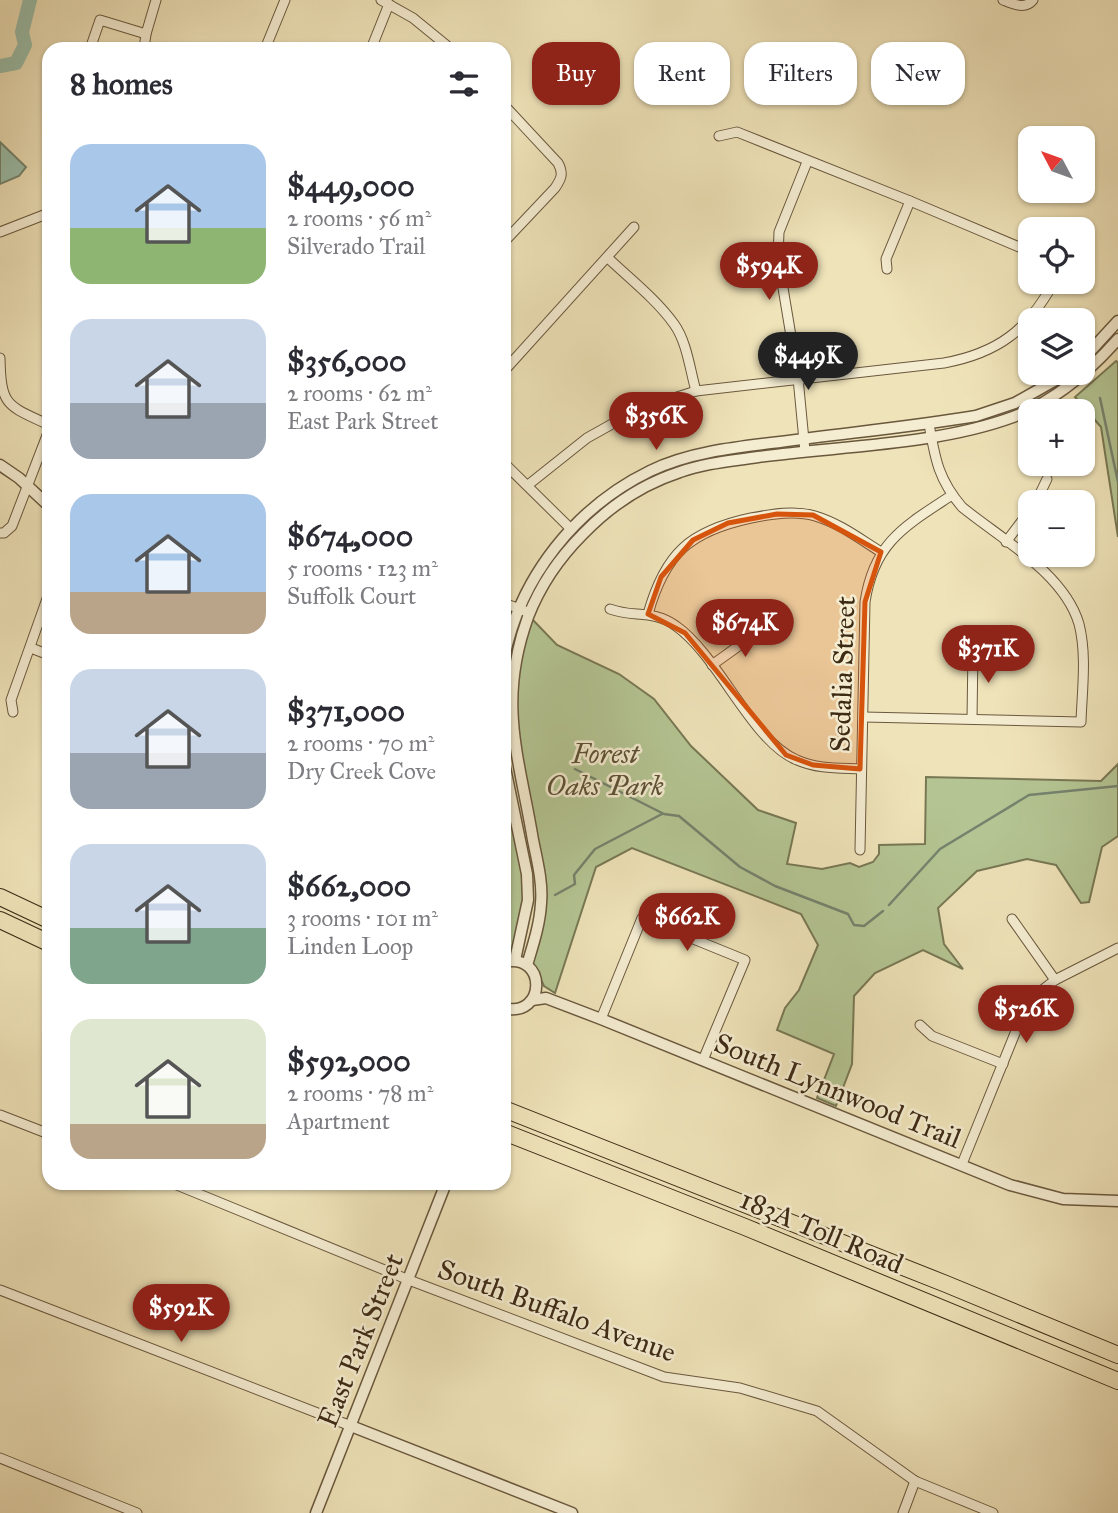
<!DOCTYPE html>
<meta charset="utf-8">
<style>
body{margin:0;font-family:"IM FELL Great Primer",serif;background:#f2f2f3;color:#2b2b33;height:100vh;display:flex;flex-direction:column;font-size:26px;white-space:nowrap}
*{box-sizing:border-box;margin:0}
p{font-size:23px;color:#7c7c81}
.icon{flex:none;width:38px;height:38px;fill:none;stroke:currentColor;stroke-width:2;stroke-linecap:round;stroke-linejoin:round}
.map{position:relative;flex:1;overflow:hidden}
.drawer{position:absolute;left:42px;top:42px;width:469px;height:1148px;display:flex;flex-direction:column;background:#fff;border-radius:21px;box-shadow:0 2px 5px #0004}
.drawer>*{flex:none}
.top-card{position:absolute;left:532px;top:42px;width:480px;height:63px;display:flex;gap:14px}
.needle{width:46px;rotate:311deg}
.tools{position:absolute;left:1018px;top:126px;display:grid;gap:14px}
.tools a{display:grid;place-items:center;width:77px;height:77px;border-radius:14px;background:#fff;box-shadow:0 2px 5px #0004;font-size:35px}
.price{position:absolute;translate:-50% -60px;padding:0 16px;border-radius:24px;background:#8f2418;color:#fff;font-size:23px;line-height:46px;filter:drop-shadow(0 2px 4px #0008)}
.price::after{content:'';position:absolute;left:50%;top:42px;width:21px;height:16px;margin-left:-10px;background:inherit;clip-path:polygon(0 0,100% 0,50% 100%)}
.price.current{background:#222;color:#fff}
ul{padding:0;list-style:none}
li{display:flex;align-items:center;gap:21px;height:175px;padding:0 28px}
li span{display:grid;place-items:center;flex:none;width:196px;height:140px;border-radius:21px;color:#555}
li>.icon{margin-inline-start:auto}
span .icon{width:84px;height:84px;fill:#fffc;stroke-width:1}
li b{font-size:30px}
h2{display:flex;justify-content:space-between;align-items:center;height:84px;padding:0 28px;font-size:30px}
.chip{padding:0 24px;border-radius:21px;background:#fff;box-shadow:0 2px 5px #0004;font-size:24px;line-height:63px}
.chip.current{background:#8f2418;color:#fff}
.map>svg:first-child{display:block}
.green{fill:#b4c593;stroke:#787854;stroke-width:2}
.water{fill:#9bbfaa;stroke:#75836e;stroke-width:2}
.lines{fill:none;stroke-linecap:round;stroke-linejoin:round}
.stream{stroke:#75836e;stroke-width:2.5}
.river{stroke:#9bbfaa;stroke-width:14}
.minor-casing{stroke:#6a583d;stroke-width:11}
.tertiary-casing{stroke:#6a583d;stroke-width:13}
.motorway-casing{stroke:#3d2a14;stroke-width:18}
.minor{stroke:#f5edd2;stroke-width:9}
.tertiary{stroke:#f5edd2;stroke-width:10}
.motorway{stroke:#efe3b9;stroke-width:16}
.marked{fill:#d7540d;fill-opacity:0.2;stroke:#d7540d;stroke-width:5;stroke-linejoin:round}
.labels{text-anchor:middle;stroke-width:5;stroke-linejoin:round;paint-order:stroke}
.street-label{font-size:28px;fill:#3d2a14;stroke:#f5edd2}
.park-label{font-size:28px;font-style:italic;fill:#5b5134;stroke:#f5edd2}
</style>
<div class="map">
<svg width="1118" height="1513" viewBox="0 0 1118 1513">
<rect width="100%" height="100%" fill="#efe3b9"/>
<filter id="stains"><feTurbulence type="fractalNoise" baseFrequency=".00286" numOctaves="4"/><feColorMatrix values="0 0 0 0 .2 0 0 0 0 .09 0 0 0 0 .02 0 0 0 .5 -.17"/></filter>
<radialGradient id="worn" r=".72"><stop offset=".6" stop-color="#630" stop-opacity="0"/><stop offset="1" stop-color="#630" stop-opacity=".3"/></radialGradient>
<!-- green -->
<g class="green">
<path d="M1116,361L1118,363V537L1101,427L1075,397Z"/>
<path d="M532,619L557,645L619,674L654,699L691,746L758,810L796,823L787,864L822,869L850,863L859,867L873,862L879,854V845L925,844L926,777L1101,781L1118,764V836L1102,847L1089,902L1081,903L1056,865L1027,859L977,871L938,908L944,944L963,969L923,950L875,973L854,996L852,1064L836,1106L817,1098L834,1054L777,1030L785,1008L799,990L818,945L801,914L632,848L596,867L555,993L544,986L532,961L542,915L516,740L518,667Z"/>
<path d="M504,813L511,817L524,883L522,915L516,947L510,954L504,957Z"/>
</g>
<!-- water -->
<path class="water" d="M0,142L26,167L19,176L0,184Z"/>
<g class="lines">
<!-- stream -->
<g class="stream">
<path d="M1100,398L1118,482"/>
<path d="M575,769L664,814L679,816L740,867L775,886L848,914L854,925L864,926L883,911"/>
<path d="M555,895L575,884L574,875L595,849L662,814"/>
<path d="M889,905L940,849L1029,795L1118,786"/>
</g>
<!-- river -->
<path class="river" d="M0,66L16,63L25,45L22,32L30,0"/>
<!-- minor casing -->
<g class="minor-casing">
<g id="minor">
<path d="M381,0L413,18L451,49"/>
<path d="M1003,0C1013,4 1025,10 1033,0"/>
<path d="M90,49L100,20L146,34"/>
<path d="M144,49L146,34L156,0"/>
<path d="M265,49L285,0"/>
<path d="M371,49L389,4"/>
<path d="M504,105L558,163C564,174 561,179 555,188L504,242"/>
<path d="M719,136L737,132L910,201L1031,252"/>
<path d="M0,232L49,213"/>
<path d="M608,258C630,279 656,299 674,324C687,342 690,370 696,391"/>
<path d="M887,269L886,259L910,201"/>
<path d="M0,358C1,407 7,405 49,425"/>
<path d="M504,371L634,227"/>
<path d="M805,451L798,378L778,258L779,232L807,162"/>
<path d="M504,463L571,529"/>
<path d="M528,485L587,438L621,419L655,404L696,391L944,363C998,353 1028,330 1054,282"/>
<path d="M1036,502L1047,479"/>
<path d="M0,533H4L12,526L49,430"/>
<path d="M1006,542L1031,509"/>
<path d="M504,603L525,611"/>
<path d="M610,609C633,618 653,609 676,626C719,656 752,742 797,760C817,769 839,768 860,769"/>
<path d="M648,614C665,553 690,531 751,518C772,514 795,510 815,516C839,523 860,539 881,552"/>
<path d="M31,648L49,655"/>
<path d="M712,665L761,630"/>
<path d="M13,712L11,700L49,593"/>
<path d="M864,717L1081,722C1082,691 1087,655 1079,624C1064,573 1001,539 962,507C938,479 935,458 929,424"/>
<path d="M972,719L973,650"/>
<path d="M860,850L865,602C874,542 905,526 952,495"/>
<path d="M1012,919L1055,980"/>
<path d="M601,1019L642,918L745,960L703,1060"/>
<path d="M920,1025L932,1036L1003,1064"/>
<path d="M0,1115L49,1134"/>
<path d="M962,1164L1022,1016L1041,991L1055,980L1118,948"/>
<path d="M172,1183L409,1280L664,1377L740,1388L817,1411L915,1481L993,1513"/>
<path d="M0,1290L351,1426"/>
<path d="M0,1458L137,1513"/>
<path d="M903,1513L915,1481"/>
</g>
</g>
<!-- tertiary casing -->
<g class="tertiary-casing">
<g id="tertiary">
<path d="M1083,359L1118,321"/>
<path d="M0,465L19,478L49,506"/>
<path d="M504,658C520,577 576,507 650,471C689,452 737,447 780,442C845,433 911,427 976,416L1015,403L1068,373"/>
<path d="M504,763L527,874L528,900L515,960"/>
<path d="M504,962C548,952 546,1019 504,1008"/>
<path d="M527,965C533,945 540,924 541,903C543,883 537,860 533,840C519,756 497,703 528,617C540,586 560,557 583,534C610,506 643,484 680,472C705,463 732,461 758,457C839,446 937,445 1013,417C1055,401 1089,372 1118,339"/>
<path d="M532,1000L546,998L601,1019L1010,1185L1063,1199L1118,1201"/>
<path d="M351,1426L572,1513"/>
<path d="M316,1513L446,1183"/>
</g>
</g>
<!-- motorway casing -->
<g class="motorway-casing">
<g id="motorway">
<path d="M0,897L49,920"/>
<path d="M0,920L49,943"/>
<path d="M504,1109L946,1284L1118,1355"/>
<path d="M504,1132L745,1227L1118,1381"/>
</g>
</g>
<!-- minor -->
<use href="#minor" class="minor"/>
<!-- tertiary -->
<use href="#tertiary" class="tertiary"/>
<!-- motorway -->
<use href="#motorway" class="motorway"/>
</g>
<!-- marked area -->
<path class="marked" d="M777,514L813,515L881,552L865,602L860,769L813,765L786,755L685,633L648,614L661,577L693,540L728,523Z"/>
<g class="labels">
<!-- street labels -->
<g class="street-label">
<text transform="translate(842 674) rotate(-88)" y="10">Sedalia Street</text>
<text transform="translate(838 1090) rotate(22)" y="10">South Lynnwood Trail</text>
<text transform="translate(822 1231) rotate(23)" y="10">183A Toll Road</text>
<text transform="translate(557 1310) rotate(20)" y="10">South Buffalo Avenue</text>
<text transform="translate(360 1340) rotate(-68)" y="10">East Park Street</text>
</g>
<!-- park labels -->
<g class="park-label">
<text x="605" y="763">Forest<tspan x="605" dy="32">Oaks Park</tspan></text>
</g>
</g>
<rect width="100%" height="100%" filter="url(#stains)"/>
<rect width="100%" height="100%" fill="url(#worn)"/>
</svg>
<div class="tools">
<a><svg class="needle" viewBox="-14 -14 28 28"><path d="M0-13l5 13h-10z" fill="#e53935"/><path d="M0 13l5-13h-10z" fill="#7c7c81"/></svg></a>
<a><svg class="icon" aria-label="locate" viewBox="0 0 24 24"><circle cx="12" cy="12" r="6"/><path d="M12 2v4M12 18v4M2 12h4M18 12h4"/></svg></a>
<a><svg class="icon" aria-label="layers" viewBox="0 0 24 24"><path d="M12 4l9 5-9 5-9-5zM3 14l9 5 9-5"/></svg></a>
<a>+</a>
<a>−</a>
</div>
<b class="price" style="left:769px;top:302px">$594K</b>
<b class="price current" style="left:808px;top:392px">$449K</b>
<b class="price" style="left:656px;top:452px">$356K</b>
<b class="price" style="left:745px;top:659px">$674K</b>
<b class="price" style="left:988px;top:685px">$371K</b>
<b class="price" style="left:687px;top:953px">$662K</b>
<b class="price" style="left:1026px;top:1045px">$526K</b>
<b class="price" style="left:181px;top:1344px">$592K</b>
<div class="top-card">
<a class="chip current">Buy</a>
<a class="chip">Rent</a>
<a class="chip">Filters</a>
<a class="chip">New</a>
</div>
<section class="drawer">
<h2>8 homes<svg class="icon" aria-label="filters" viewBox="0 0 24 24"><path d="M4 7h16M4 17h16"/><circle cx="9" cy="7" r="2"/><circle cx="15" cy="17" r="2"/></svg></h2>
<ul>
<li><span style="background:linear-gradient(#a9c7e8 60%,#8fb573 0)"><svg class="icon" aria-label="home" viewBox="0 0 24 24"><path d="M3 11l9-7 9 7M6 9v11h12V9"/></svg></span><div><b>$449,000</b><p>2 rooms · 56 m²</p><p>Silverado Trail</p></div></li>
<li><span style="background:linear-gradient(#c9d6e8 60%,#9aa5b1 0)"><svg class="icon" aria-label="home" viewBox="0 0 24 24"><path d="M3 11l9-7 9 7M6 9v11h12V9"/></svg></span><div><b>$356,000</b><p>2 rooms · 62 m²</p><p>East Park Street</p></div></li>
<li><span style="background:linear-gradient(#a9c7e8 70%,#b9a48a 0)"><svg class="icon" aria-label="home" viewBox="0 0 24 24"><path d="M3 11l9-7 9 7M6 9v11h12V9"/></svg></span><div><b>$674,000</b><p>5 rooms · 123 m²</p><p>Suffolk Court</p></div></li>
<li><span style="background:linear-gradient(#c9d6e8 60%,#9aa5b1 0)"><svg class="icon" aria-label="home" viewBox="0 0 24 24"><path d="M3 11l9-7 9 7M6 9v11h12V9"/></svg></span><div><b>$371,000</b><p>2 rooms · 70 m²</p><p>Dry Creek Cove</p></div></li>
<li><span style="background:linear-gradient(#c9d6e8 60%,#7fa58c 0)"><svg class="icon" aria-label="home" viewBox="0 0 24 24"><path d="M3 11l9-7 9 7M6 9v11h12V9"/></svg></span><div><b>$662,000</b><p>3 rooms · 101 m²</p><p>Linden Loop</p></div></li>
<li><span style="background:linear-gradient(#dfe7d0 75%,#b9a48a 0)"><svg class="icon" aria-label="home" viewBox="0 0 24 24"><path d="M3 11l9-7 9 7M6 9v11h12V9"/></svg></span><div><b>$592,000</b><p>2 rooms · 78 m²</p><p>Apartment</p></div></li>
</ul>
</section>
</div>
